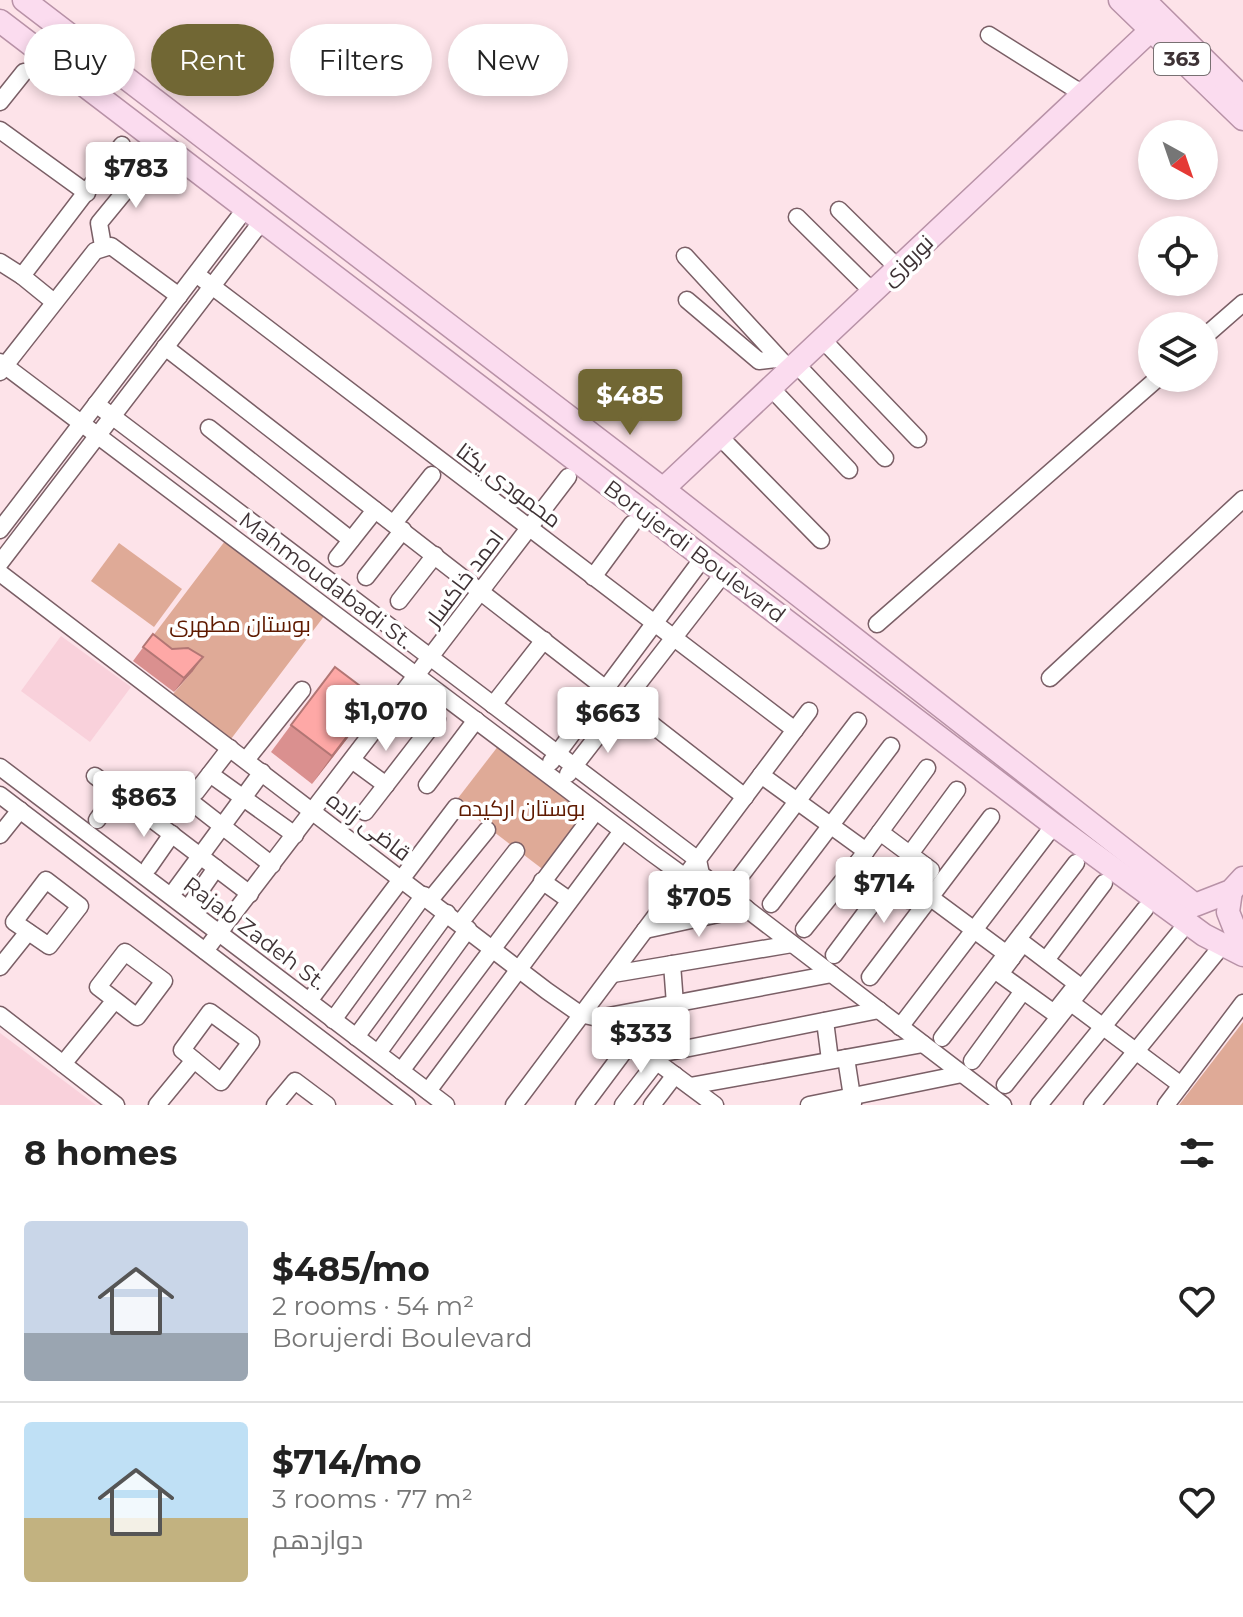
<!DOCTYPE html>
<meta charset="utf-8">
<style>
body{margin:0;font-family:Montserrat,Cairo,sans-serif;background:#f6f6f6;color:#222;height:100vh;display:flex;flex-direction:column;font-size:30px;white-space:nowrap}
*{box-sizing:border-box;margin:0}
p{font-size:26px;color:#767676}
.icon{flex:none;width:44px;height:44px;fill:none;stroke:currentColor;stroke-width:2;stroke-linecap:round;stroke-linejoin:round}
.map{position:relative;height:1105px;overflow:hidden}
.panel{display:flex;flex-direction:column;background:#fff;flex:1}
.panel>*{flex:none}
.top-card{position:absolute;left:24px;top:24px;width:800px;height:72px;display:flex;gap:16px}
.needle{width:52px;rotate:140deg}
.tools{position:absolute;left:1138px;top:120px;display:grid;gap:16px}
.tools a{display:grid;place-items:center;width:80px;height:80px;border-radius:50%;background:#fff;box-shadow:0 4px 12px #0003;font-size:40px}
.price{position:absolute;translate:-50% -68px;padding:0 18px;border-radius:8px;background:#fff;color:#222;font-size:26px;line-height:52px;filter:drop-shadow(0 2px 4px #0008)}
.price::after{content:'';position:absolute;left:50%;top:48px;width:24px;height:18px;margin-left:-12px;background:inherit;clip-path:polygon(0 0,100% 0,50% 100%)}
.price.current{background:#716734;color:#fff}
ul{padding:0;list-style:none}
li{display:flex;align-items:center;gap:24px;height:200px;padding:0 24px}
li+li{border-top:2px solid #e0e0e0}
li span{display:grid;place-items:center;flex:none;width:224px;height:160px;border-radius:8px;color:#555}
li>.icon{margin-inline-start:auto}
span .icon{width:96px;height:96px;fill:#fffc;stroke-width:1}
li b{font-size:34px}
h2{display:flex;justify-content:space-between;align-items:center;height:96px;padding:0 24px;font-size:34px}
.tag{padding:0 28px;border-radius:36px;background:#fff;box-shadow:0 4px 12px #0003;font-size:28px;line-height:72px}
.tag.current{background:#716734;color:#fff}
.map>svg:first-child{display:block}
.built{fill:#f9d1db}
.green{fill:#dfaa97}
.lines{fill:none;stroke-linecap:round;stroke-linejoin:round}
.minor-casing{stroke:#7a5f66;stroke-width:19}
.major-casing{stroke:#b892a7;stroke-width:25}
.minor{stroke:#fff;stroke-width:16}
.major{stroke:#fbdcef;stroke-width:22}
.wall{fill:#da908f}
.shaded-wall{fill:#b27674}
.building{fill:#fea8a6;stroke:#b27674;stroke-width:2}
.labels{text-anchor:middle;stroke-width:7;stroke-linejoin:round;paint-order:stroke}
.shield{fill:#fff;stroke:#787072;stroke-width:2}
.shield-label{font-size:20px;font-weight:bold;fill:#3e3235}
.street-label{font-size:22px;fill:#3e3235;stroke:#fff}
.park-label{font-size:22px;fill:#5f1a00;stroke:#fff}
</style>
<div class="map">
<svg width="1243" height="1105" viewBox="0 0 1243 1105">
<rect width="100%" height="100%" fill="#fde3e9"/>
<!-- built -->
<g class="built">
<path d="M61,636L131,687L90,742L21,691Z"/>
<path d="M0,1033L96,1105H0Z"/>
</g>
<!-- green -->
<g class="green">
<path d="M228,537L328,611L231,739L173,694L192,672L143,649Z"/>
<path d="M119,543L182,589L154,627L91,581Z"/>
<path d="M499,745L588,815L545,871L455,802Z"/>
<path d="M1243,1022V1105H1179Z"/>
</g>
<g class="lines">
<!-- minor casing -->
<g class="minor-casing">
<g id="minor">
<path d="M989,35L1083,94"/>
<path d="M0,102L24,72"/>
<path d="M0,130L87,193"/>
<path d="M839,210L898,268"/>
<path d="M797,217L873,292"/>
<path d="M103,246L99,223L145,167"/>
<path d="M685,256L790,370"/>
<path d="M0,262L22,276L122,145"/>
<path d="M196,274L795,730"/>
<path d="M22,276L54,302"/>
<path d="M687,300L759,361L776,359"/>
<path d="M1204,337L1243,303"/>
<path d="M822,339L918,439"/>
<path d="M165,347L606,689"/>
<path d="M0,362L652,853L685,877L701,874"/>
<path d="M796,364L885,458"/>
<path d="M0,372L95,251L111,246L179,296"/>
<path d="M771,388L849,470"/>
<path d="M96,404L698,860L701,874L1003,1105"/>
<path d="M209,428L351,540"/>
<path d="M719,436L821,540"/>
<path d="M394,523L432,475"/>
<path d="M0,530L246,208"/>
<path d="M337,558L375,510"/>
<path d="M0,563L262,221"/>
<path d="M0,573L547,991L580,1014L598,1018L715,1105"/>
<path d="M366,577L403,530"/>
<path d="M593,577L632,524"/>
<path d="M399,601L435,555"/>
<path d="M877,624L1158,378"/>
<path d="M1050,678L1243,499"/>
<path d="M623,702L745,797"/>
<path d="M493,705L544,640"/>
<path d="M246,760L302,690"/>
<path d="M352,760L386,785"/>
<path d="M551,762L703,558"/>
<path d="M0,767L446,1105"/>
<path d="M210,774L295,835"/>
<path d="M568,774L724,573"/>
<path d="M761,775L866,851"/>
<path d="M95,776L250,894"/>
<path d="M427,785L476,720"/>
<path d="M196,792L230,748"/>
<path d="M0,795L407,1105"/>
<path d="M190,801L272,865"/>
<path d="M365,812L437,719"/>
<path d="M97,820L117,792"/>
<path d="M880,832L931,870L909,900L858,862Z"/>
<path d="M880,832L927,768"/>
<path d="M0,835L20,810"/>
<path d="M910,854L957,790"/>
<path d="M149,867L172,834"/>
<path d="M739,878L858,721"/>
<path d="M46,880L80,906L49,946L14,922Z"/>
<path d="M542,881L569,900"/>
<path d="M176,889L262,772"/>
<path d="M923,892L1012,958"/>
<path d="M430,900L487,830"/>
<path d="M193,901L216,868"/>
<path d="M771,904L891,746"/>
<path d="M460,923L516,851"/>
<path d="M804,929L858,862"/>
<path d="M645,930L746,908"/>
<path d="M1023,943L1077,984L1054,1013L1000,974Z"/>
<path d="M205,951L568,477"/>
<path d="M834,955L887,884"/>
<path d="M1046,960L1104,883"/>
<path d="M672,964L675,1004"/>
<path d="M0,967L28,932"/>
<path d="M613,974L792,944"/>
<path d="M870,977L991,817"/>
<path d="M1066,999L1181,1085"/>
<path d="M309,1001L456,807"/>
<path d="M210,1012L251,1042L221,1082L182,1050Z"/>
<path d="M0,1015L116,1105"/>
<path d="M598,1018L832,974"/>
<path d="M333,1020L424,895"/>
<path d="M825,1021L830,1060"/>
<path d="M900,1027L1054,825"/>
<path d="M356,1037L447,913"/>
<path d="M942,1038L1076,863"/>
<path d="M378,1053L468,929"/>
<path d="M649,1056L879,1010"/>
<path d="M846,1058L853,1103"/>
<path d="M972,1061L1023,991"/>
<path d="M63,1064L115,1000L137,1017L164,981L125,952L98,987L115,1000"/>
<path d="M401,1071L596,811"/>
<path d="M1005,1085L1145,909"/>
<path d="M690,1086L923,1044"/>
<path d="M428,1091L622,831"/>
<path d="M157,1105L194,1060"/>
<path d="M275,1105L295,1081L327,1105"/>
<path d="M514,1105L809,711"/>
<path d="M584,1105L631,1042"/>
<path d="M623,1105L657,1061"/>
<path d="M652,1105L675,1075"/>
<path d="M809,1105L962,1074"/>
<path d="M1039,1105L1180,932"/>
<path d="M1092,1105L1216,953"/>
<path d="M1166,1105L1243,1003"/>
</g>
</g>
<!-- major casing -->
<g class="major-casing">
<g id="major">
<path d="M24,0L663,489L1195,905L1231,891L1243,878"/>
<path d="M1120,0L1243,119"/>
<path d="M1144,0L1239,94"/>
<path d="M0,21L1054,825L1204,935L1243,955"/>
<path d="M663,489L1151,30"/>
<path d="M1231,891L1228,912L1243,950"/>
</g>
</g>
<!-- minor -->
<use href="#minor" class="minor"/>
<!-- major -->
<use href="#major" class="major"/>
</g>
<!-- wall -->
<g class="wall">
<path d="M153,634L193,671L174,692L133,661Z"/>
<path d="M291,725L357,726L312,784L271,752Z"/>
</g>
<!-- shaded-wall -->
<g class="shaded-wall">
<path d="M203,657L193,671L174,692L184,678Z"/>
<path d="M376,698L357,726L312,784L332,756Z"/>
</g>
<!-- building -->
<g class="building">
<path d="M153,634L172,649L188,648L203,657L184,678L143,647Z"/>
<path d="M335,667L376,698L332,756L291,725Z"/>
</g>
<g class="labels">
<!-- shield labels -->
<rect class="shield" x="1154" y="43" width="56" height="32" rx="6"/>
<g class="shield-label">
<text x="1182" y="66">363</text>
</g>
<!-- street labels -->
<g class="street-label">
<text transform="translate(907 260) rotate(-44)" y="8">نوروزی</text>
<text transform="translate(509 485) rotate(37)" y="8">محمودی یکتا</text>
<text transform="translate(695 551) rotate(37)" y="8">Borujerdi Boulevard</text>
<text transform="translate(464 578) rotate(-53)" y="8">احمد خاکسار</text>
<text transform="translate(326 580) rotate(37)" y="8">Mahmoudabadi St.</text>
<text transform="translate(369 826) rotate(37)" y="8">قاضی زاده</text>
<text transform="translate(255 933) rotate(37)" y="8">Rajab Zadeh St.</text>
</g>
<!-- park labels -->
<g class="park-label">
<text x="240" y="632">بوستان مطهری</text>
<text x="522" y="816">بوستان ارکیده</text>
</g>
</g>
</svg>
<div class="tools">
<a><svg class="needle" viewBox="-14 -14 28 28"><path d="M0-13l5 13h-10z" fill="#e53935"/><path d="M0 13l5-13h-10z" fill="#767676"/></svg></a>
<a><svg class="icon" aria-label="locate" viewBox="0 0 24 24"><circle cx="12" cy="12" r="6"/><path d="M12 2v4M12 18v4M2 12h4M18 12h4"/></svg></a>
<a><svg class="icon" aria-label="layers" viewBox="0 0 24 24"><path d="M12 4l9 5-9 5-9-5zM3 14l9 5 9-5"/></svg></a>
</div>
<b class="price" style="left:136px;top:210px">$783</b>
<b class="price current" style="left:630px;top:437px">$485</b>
<b class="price" style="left:386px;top:753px">$1,070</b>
<b class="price" style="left:608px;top:755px">$663</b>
<b class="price" style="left:144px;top:839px">$863</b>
<b class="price" style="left:884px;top:925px">$714</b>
<b class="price" style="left:699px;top:939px">$705</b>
<b class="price" style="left:641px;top:1075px">$333</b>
<div class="top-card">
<a class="tag">Buy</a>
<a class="tag current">Rent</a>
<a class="tag">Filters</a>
<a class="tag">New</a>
</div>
</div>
<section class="panel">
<h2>8 homes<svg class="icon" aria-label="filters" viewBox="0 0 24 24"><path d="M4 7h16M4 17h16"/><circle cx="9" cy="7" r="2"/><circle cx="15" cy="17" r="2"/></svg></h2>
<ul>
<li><span style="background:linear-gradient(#c9d6e8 70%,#9aa5b1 0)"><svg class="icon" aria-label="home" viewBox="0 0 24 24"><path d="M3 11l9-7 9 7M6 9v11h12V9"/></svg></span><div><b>$485/mo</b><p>2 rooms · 54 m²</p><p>Borujerdi Boulevard</p></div><svg class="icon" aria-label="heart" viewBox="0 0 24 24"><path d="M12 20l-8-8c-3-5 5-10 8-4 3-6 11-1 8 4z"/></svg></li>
<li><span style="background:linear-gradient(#bfe0f5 60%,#c2b280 0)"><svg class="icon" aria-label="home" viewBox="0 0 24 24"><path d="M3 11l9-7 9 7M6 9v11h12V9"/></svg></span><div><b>$714/mo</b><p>3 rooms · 77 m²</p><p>دوازدهم</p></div><svg class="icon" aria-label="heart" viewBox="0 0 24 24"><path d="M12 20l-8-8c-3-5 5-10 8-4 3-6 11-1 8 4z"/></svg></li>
</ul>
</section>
